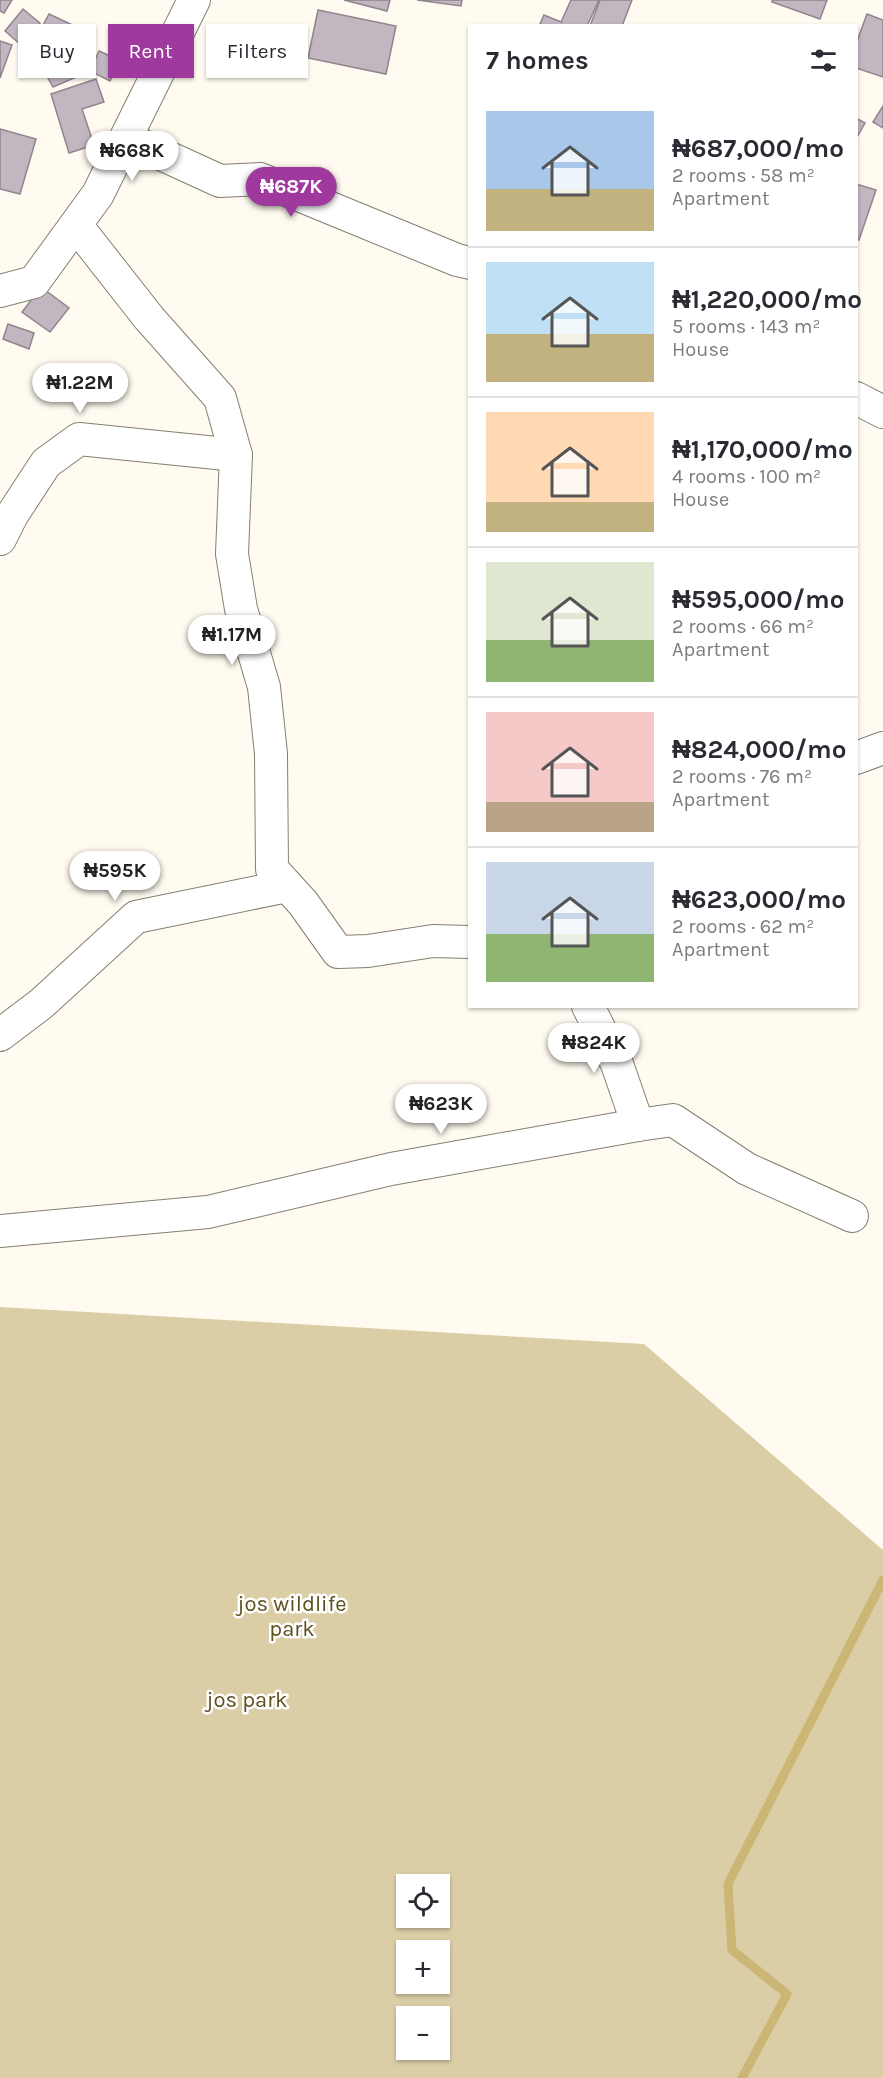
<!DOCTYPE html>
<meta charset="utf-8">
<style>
body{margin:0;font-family:Karla,sans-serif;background:#f7f7f7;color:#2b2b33;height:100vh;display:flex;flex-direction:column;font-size:22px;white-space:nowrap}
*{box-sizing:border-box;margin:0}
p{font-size:20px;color:#7c7c81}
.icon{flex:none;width:33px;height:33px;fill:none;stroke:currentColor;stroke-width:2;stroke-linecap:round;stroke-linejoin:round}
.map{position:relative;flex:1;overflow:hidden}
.side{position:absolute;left:468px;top:24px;width:390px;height:984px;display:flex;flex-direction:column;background:#fff;border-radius:0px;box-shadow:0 2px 4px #0004}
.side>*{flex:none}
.top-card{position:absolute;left:18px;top:24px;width:360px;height:54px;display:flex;gap:12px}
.buttons{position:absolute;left:396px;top:1874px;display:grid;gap:12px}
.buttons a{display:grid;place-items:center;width:54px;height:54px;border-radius:0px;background:#fff;box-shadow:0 2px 4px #0004;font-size:30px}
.price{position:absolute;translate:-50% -51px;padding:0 14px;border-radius:21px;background:#fff;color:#222;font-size:20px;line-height:39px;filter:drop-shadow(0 2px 3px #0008)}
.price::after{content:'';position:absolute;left:50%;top:36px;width:18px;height:14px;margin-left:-9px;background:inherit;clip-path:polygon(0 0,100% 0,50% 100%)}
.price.current{background:#9f399e;color:#fff}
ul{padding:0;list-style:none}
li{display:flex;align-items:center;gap:18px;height:150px;padding:0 18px}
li+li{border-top:2px solid #e1e1e2}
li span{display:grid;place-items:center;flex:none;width:168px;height:120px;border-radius:0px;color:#555}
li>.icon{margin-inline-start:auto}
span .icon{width:72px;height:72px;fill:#fffc;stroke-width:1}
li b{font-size:26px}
h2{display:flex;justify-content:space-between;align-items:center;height:72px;padding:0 18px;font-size:26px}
.tag{padding:0 21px;border-radius:0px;background:#fff;box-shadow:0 2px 4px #0004;font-size:21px;line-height:54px}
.tag.current{background:#9f399e;color:#fff}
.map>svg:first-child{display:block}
.green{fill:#dbcea6;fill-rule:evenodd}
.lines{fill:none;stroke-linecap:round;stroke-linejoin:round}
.stream{stroke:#cbb676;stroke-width:9}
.building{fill:#c2b6c1;stroke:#90858f;stroke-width:1.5}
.minor-casing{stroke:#837f72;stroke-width:34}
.minor{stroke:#fff;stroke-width:32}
.labels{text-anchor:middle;stroke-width:5;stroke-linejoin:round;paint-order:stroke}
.park-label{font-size:22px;fill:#5e4f1e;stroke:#fff}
</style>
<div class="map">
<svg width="883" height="2078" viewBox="0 0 883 2078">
<rect width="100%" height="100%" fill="#fffbf0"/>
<!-- green -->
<path class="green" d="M0,1307L644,1344L883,1550V2078H0ZM406,1884H440V1917H406ZM406,1950H440V1983H406ZM406,2016H440V2049H406Z"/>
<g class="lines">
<!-- stream -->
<path class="stream" d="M742,2078L787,1994L732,1950L728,1884L883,1580"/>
</g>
<!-- building -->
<g class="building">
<path d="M0,0H12L4,13L0,11Z"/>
<path d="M344,0H390L387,11Z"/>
<path d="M417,0H462L461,6Z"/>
<path d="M571,0H599L587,26H539L544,15L561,22Z"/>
<path d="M600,0H632L622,26H590Z"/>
<path d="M772,0H827L820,19L772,2Z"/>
<path d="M23,9L40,23L21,45L5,31Z"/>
<path d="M318,10L396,26L386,74L308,58Z"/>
<path d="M49,14L81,29V75L53,87L31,48Z"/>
<path d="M867,14L883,20V77L856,68V44Z"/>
<path d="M0,41L12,45L0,78Z"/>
<path d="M99,51L119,60L110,81L90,71Z"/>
<path d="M96,79L104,102L82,109L94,145L69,153L51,94Z"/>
<path d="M883,106V128L873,122Z"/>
<path d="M856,118L865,123L856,139Z"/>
<path d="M0,129L36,139L20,194L0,189Z"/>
<path d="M856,184L876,190L859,240L856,239Z"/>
<path d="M41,287L69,308L50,332L22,312Z"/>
<path d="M8,324L34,333L29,349L3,339Z"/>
</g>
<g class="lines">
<!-- minor casing -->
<g class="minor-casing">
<g id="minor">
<path d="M126,138L220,181L260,179L457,260L470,263"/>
<path d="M76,225L149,318L220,398L236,455L232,554L241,609L264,687L271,754L272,869L303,903L338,952L368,951L433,941L470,942"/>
<path d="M0,291L34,282L98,194L194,0"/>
<path d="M856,398L883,412"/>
<path d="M0,539L12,515L46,463L79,439L236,455"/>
<path d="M856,758L883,748"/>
<path d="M588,1006L617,1064L638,1125"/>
<path d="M0,1035L41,1004L136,917L287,886"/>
<path d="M0,1231L208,1212L391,1169L638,1125L673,1120L747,1169L852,1216"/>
</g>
</g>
<!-- minor -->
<use href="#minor" class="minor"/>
</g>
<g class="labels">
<!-- park labels -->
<g class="park-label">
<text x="292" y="1611">jos wildlife<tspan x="292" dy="25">park</tspan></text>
<text x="247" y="1707">jos park</text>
</g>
</g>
</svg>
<div class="buttons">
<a><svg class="icon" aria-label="locate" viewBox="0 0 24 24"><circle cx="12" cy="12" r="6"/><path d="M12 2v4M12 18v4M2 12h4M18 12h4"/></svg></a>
<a>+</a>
<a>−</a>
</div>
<b class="price" style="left:132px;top:182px">₦668K</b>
<b class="price current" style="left:291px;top:218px">₦687K</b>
<b class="price" style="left:80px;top:414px">₦1.22M</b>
<b class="price" style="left:232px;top:666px">₦1.17M</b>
<b class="price" style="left:115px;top:902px">₦595K</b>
<b class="price" style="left:594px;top:1074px">₦824K</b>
<b class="price" style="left:441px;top:1135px">₦623K</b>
<div class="top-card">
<a class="tag">Buy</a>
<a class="tag current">Rent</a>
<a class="tag">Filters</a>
</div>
<section class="side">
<h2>7 homes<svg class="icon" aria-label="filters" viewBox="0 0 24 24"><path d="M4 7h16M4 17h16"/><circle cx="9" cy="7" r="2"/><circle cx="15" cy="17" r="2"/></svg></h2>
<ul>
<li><span style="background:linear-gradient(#a9c7e8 65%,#c2b280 0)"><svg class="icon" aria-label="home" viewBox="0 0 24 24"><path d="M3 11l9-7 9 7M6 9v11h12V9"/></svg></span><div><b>₦687,000/mo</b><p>2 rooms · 58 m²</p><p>Apartment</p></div></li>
<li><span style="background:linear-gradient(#bfe0f5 60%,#c2b280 0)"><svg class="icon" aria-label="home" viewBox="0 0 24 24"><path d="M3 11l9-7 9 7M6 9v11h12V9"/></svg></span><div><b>₦1,220,000/mo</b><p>5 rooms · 143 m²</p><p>House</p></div></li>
<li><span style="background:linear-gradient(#ffd9b3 75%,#c2b280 0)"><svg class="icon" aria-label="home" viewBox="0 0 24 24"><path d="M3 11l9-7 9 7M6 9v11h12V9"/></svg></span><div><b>₦1,170,000/mo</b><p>4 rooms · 100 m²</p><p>House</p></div></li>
<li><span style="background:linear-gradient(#dfe7d0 65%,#8fb573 0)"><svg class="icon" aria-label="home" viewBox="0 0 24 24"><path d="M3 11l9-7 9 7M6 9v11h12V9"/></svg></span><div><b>₦595,000/mo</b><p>2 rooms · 66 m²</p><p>Apartment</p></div></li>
<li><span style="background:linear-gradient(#f6c9c9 75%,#b9a48a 0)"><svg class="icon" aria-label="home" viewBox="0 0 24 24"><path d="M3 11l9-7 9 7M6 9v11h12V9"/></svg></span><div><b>₦824,000/mo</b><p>2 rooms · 76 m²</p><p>Apartment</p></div></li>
<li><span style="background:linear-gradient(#c9d6e8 60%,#8fb573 0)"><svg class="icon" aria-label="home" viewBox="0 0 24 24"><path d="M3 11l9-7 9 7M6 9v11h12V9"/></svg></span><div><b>₦623,000/mo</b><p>2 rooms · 62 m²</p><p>Apartment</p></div></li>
</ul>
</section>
</div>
